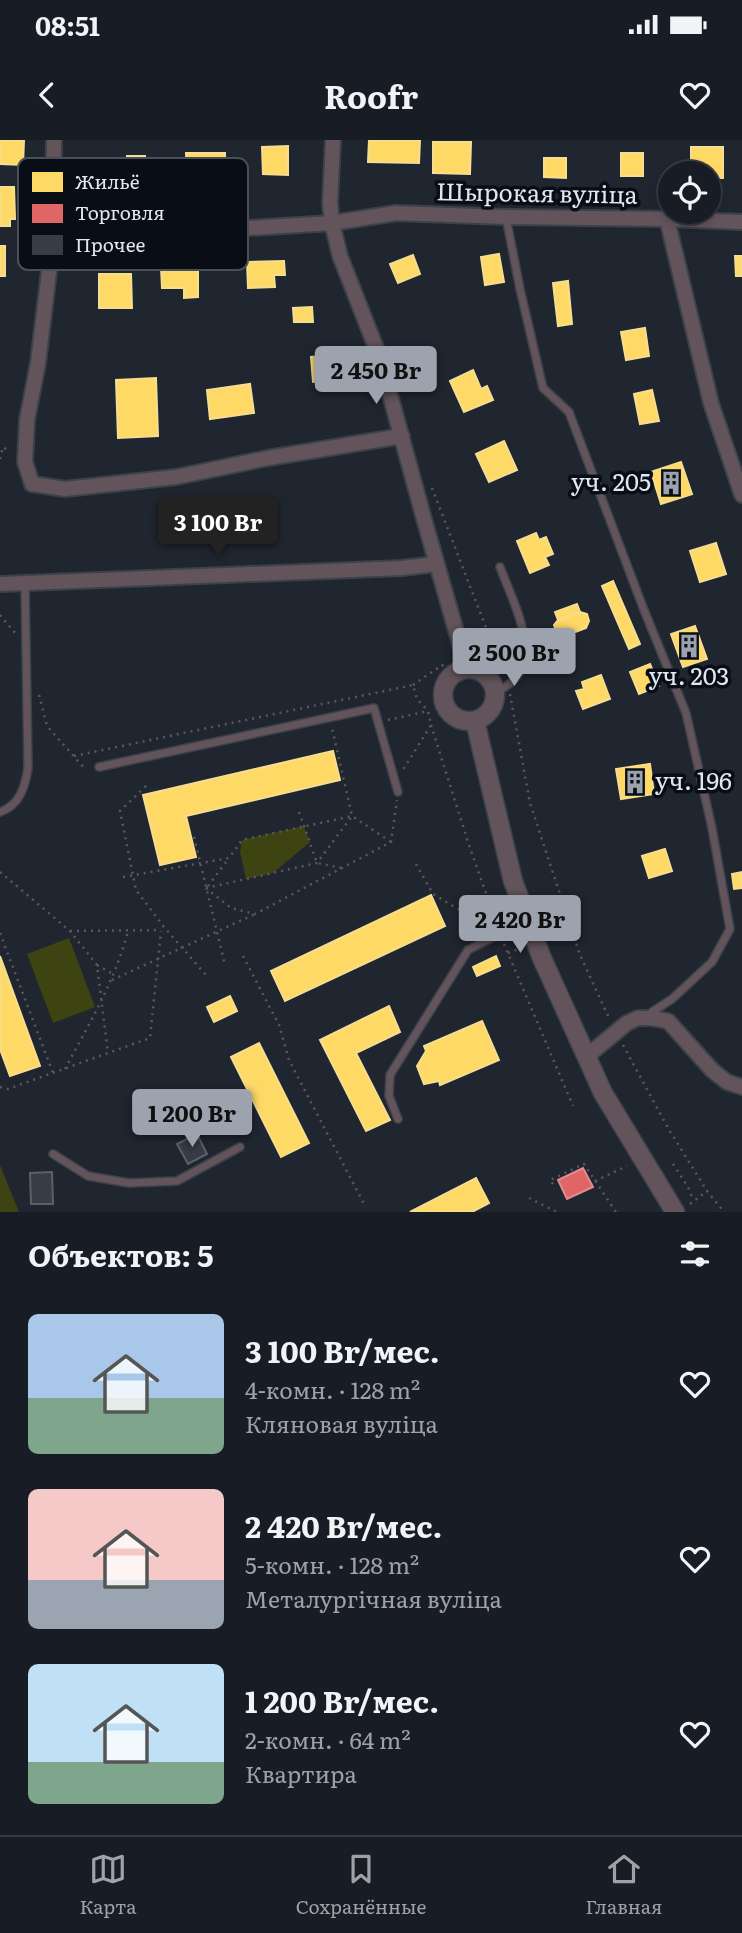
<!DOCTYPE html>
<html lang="ru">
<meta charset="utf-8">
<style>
body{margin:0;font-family:Literata,serif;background:#252931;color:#f1f3f6;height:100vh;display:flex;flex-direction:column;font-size:26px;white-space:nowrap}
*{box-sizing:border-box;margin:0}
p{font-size:23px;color:#9fa1a6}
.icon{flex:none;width:38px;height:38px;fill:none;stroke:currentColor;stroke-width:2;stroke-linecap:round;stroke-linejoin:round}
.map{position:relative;height:1072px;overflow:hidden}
.sheet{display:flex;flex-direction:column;background:#181c24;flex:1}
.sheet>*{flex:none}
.tools{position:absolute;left:658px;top:21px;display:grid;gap:14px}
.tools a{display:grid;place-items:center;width:63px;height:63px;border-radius:50%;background:#181c24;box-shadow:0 4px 10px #0003,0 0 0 2px #363a41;font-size:35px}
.price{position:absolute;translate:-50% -60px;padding:0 16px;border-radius:7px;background:#9ca3af;color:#111;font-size:23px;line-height:46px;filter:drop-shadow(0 2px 4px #0008)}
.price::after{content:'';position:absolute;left:50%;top:42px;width:21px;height:16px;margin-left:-10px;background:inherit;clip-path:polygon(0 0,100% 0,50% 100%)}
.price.selected{background:#222;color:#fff}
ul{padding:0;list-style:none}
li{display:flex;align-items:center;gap:21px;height:175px;padding:0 28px}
li span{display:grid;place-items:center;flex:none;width:196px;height:140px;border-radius:10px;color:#555}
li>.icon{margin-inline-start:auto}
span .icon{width:84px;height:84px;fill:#fffc;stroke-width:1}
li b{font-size:30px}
h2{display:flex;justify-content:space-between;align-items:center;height:84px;padding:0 28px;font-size:30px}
.status{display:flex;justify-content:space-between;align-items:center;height:49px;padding:0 35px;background:#181c24;direction:ltr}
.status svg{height:19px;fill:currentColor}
header{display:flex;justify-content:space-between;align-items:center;height:91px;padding:0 28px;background:#181c24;font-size:32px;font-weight:700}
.dock{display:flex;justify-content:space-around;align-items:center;height:98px;border-top:2px solid #363a41;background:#181c24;font-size:19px;color:#9fa1a6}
.dock a{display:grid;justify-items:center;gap:4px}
.dock .selected{color:#9ca3af}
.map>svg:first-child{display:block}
.green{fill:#3e4312}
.homes{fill:#ffd966;stroke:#f5dd91;stroke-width:2}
.shops{fill:#e06666;stroke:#e08c91;stroke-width:2}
.building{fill:#373c45;stroke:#5b616a;stroke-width:2}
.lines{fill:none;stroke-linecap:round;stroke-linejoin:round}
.service-casing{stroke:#3c424a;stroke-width:10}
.minor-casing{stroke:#3c424a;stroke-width:18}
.tertiary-casing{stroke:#3c424a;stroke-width:21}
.path{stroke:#5f565d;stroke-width:2.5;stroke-dasharray:2 5;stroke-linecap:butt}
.service{stroke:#63545b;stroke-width:7}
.minor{stroke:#63545b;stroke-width:14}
.tertiary{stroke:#63545b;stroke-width:18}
.labels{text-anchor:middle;stroke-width:7;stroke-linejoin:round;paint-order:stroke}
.street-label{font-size:24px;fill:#dfe6f4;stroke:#090e16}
.poi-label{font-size:24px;fill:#dfe6f4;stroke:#090e16;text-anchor:end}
.key{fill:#090e16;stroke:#494f59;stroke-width:2}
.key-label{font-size:19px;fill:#dfe6f4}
</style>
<div class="status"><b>08:51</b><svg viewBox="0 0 49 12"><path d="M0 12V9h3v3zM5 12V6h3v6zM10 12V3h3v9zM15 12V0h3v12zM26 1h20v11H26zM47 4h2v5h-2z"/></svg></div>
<header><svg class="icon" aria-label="back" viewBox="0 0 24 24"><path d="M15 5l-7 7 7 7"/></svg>Roofr<svg class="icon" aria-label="heart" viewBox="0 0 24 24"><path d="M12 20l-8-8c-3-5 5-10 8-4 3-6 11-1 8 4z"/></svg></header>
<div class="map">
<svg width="742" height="1072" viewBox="0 0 742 1072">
<rect width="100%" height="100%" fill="#202630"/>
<!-- green -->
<g class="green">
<path d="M304,686L310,702L273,733L246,739L240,712L242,700Z"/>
<path d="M69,798L95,867L53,883L27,814Z"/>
<path d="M0,1025L19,1072H0Z"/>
</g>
<!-- homes -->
<g class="homes">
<path d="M0,0H24L23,25L0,24Z"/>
<path d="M369,0H420L419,23L368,22Z"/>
<path d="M433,2H471L470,34L433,33Z"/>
<path d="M288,6V35L263,34L262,7Z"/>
<path d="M691,7H723V38H709V33H691Z"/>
<path d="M186,13H225V38H187Z"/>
<rect x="621" y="13" width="22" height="23"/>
<path d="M127,16H145V42H120V23H127Z"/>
<path d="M544,18H566V38L544,37Z"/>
<path d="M0,47H14L15,79H10V86H0Z"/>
<rect x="0" y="106" width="5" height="30"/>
<path d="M499,114L504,142L485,145L481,117Z"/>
<path d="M413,115L420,134L398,143L390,124Z"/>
<path d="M735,116H742V136H736Z"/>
<path d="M284,121L285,135H274L275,147L248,148L247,122Z"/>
<path d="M198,126V157L184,158V148H162L161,127Z"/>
<path d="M99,134H131L132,168H99Z"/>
<path d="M568,141L572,184L558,186L553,143Z"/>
<path d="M312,167L313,182H294L293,168Z"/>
<path d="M645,188L649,216L626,220L621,192Z"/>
<path d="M344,214L346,238L313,242L311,217Z"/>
<path d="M473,230L481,249L487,246L493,260L464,272L450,241Z"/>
<path d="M156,238L158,296L118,298L116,240Z"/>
<path d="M250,244L254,273L210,279L207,250Z"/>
<path d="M652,250L659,281L640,284L634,254Z"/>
<path d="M504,301L517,330L489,342L476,314Z"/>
<path d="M681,322L692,354L661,364L651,332Z"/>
<path d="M536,393L539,400L546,397L553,414L545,417L549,425L530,433L517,401Z"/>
<path d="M716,403L726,434L700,442L690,411Z"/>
<path d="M613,441L640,504L629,509L602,446Z"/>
<path d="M577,464L580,472L558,480L555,472Z"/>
<path d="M580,472L587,474L589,481L586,488L565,496L557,494L554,485L558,480Z"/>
<path d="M695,486L707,519L683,527L671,494Z"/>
<path d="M650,524L659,546L639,554L630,532Z"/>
<path d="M601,535L610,559L583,569L576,551L584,549L582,542Z"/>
<path d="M333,611L340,640L186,676L196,717L160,725L143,655Z"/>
<path d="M650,624L654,654L621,659L616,629Z"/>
<path d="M665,709L672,731L649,738L642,716Z"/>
<path d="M742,732V748L734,749L732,734Z"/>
<path d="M431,755L445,786L285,861L271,831Z"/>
<path d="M0,816L40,926L10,936L0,909Z"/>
<path d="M496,816L500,826L477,836L473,827Z"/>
<path d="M230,856L237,871L214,882L207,867Z"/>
<path d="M389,866L400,892L356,913L390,980L366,991L320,900Z"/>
<path d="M482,881L499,920L440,945L439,941L424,944L417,926L426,911L424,906Z"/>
<path d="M259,903L309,1003L281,1017L231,917Z"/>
<path d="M476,1038L489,1063L472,1072H410Z"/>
</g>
<!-- shops -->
<path class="shops" d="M583,1028L593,1047L567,1059L558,1040Z"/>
<!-- building -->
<g class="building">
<path d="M197,994L207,1014L188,1024L177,1004Z"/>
<path d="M52,1032L53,1064H31L30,1033Z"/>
</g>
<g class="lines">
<!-- service casing -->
<g class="service-casing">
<g id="service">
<path d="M506,77L520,149L543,248L569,272L644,470L686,573L712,688L730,789L712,822L672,859L652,872L651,878"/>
<path d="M495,552C551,530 514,465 500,427"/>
<path d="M99,627L374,568L398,652"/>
<path d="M0,672C20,665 25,647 28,628L25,443"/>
<path d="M398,979L389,956L390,935L468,810L527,780"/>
<path d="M53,1014L88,1036L129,1043L177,1041L240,1007"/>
</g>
</g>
<!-- minor casing -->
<g class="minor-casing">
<g id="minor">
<path d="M54,0L53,98L38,223L27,280L25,322L32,344L65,349L176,337L268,318L402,296"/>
<path d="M333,0L330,63L332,83L340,116L380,218L424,379L467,529"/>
<path d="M667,79L711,263L742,355"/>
<path d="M53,98L101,97L332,83L396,73L506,77L667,79L742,82"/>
<path d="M1,444L402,428L436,424"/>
<path d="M586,917L627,883L638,878H651L668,881L712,930L727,942L742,947"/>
</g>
</g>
<!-- tertiary casing -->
<g class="tertiary-casing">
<g id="tertiary">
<circle cx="469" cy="555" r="26"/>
<path d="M475,581L513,741L541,816L603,953L675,1072"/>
</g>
</g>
<!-- path -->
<g class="path">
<path d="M0,319L3,307L10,312"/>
<path d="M432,348L504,534"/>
<path d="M0,475L16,494"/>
<path d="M413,545L442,525L452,534"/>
<path d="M510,554L530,663L580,815L609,878"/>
<path d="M39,555L47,586L86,630"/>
<path d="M388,580L428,571L431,585L403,630"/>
<path d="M431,585L467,699L497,785"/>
<path d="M74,616L413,545L417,559L428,571"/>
<path d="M146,646L120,671L136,750L164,787L206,835"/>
<path d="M299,672L317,723L342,728"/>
<path d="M194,697L225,825"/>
<path d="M416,724L433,754L488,787"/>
<path d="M0,732L70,791L97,825L108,913"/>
<path d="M123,737L229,718L242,700L352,676L332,588"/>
<path d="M208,746L229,718"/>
<path d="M206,748L231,768L255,774L391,702L397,660"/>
<path d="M206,748L317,723L352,676L391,702"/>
<path d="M70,791L161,790"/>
<path d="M0,793L53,933"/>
<path d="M550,797L570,789"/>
<path d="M504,804L573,966"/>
<path d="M508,813L521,808"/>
<path d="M243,816L279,885L289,920L364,1064"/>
<path d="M97,825L115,835"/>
<path d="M112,840L255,774"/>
<path d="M623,905L668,988L707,1051"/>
<path d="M65,929C89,884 115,841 128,791"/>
<path d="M0,947L8,949L150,898L161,791"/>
<path d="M673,1024L688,1047L693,1060"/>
<path d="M595,1041L627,1026"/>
<path d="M553,1044L550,1040L584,1024L616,1072"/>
<path d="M529,1058L557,1072"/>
<path d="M690,1064L707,1051L724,1072"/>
</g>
<!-- service -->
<use href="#service" class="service"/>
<!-- minor -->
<use href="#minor" class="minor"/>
<!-- tertiary -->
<use href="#tertiary" class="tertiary"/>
</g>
<!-- icons -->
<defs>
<g id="building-bare" transform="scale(1.89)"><path d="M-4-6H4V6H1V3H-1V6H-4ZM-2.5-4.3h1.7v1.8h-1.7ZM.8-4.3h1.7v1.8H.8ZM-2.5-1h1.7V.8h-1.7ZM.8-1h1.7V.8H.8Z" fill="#9ca3af" stroke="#090e16" stroke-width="2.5" paint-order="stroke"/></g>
</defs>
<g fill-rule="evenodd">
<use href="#building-bare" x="671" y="343"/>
<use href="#building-bare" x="689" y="506"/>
<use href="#building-bare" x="635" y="642"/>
</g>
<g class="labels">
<!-- street labels -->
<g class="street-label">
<text transform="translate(537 54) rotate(1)" y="8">Шырокая вуліца</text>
</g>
<!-- poi labels -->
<g class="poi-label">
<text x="651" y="351">уч. 205</text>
<text x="689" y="545" text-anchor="middle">уч. 203</text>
<text x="655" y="650" text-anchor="start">уч. 196</text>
</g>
</g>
<!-- legend -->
<rect x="18" y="18" width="230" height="112" rx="10" class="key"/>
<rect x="32" y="32" width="31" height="20" fill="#ffd966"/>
<rect x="32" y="64" width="31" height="19" fill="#e06666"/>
<rect x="32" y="95" width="31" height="20" fill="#373c45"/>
<g class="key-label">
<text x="75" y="49">Жильё</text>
<text x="75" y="80">Торговля</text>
<text x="75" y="112">Прочее</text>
</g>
</svg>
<div class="tools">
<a><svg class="icon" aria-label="locate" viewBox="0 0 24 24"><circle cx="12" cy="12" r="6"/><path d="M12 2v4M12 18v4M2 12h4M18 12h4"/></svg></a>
</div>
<b class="price" style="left:376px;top:266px">2 450 Br</b>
<b class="price selected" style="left:218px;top:418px">3 100 Br</b>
<b class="price" style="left:514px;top:548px">2 500 Br</b>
<b class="price" style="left:520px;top:815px">2 420 Br</b>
<b class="price" style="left:192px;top:1009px">1 200 Br</b>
</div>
<section class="sheet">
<h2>Объектов: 5<svg class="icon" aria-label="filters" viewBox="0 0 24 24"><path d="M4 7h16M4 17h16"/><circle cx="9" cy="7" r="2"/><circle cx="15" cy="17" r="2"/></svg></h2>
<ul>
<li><span style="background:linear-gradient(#a9c7e8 60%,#7fa58c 0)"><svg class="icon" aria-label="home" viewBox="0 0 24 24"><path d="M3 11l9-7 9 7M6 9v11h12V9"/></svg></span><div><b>3 100 Br/мес.</b><p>4-комн. · 128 m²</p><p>Кляновая вуліца</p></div><svg class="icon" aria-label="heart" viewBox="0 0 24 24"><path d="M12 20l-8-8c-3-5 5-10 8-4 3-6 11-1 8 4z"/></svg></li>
<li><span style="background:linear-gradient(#f6c9c9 65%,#9aa5b1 0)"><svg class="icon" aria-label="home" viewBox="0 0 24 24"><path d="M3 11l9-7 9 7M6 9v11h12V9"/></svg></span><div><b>2 420 Br/мес.</b><p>5-комн. · 128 m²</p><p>Металургічная вуліца</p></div><svg class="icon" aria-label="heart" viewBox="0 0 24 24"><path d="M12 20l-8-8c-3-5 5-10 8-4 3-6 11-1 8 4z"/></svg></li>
<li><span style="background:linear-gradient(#bfe0f5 70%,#7fa58c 0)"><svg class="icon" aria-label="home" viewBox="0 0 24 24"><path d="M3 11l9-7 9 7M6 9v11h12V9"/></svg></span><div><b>1 200 Br/мес.</b><p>2-комн. · 64 m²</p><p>Квартира</p></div><svg class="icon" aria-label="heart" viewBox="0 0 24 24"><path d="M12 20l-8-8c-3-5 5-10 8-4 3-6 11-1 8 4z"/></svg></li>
</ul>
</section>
<nav class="dock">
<a class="selected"><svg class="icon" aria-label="map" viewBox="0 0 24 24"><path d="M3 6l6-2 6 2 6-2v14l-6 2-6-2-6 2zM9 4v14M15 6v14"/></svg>Карта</a>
<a><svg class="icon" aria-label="saved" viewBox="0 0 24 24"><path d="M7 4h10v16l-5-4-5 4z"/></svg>Сохранённые</a>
<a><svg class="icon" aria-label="home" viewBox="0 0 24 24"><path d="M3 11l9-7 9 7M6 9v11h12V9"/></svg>Главная</a>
</nav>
